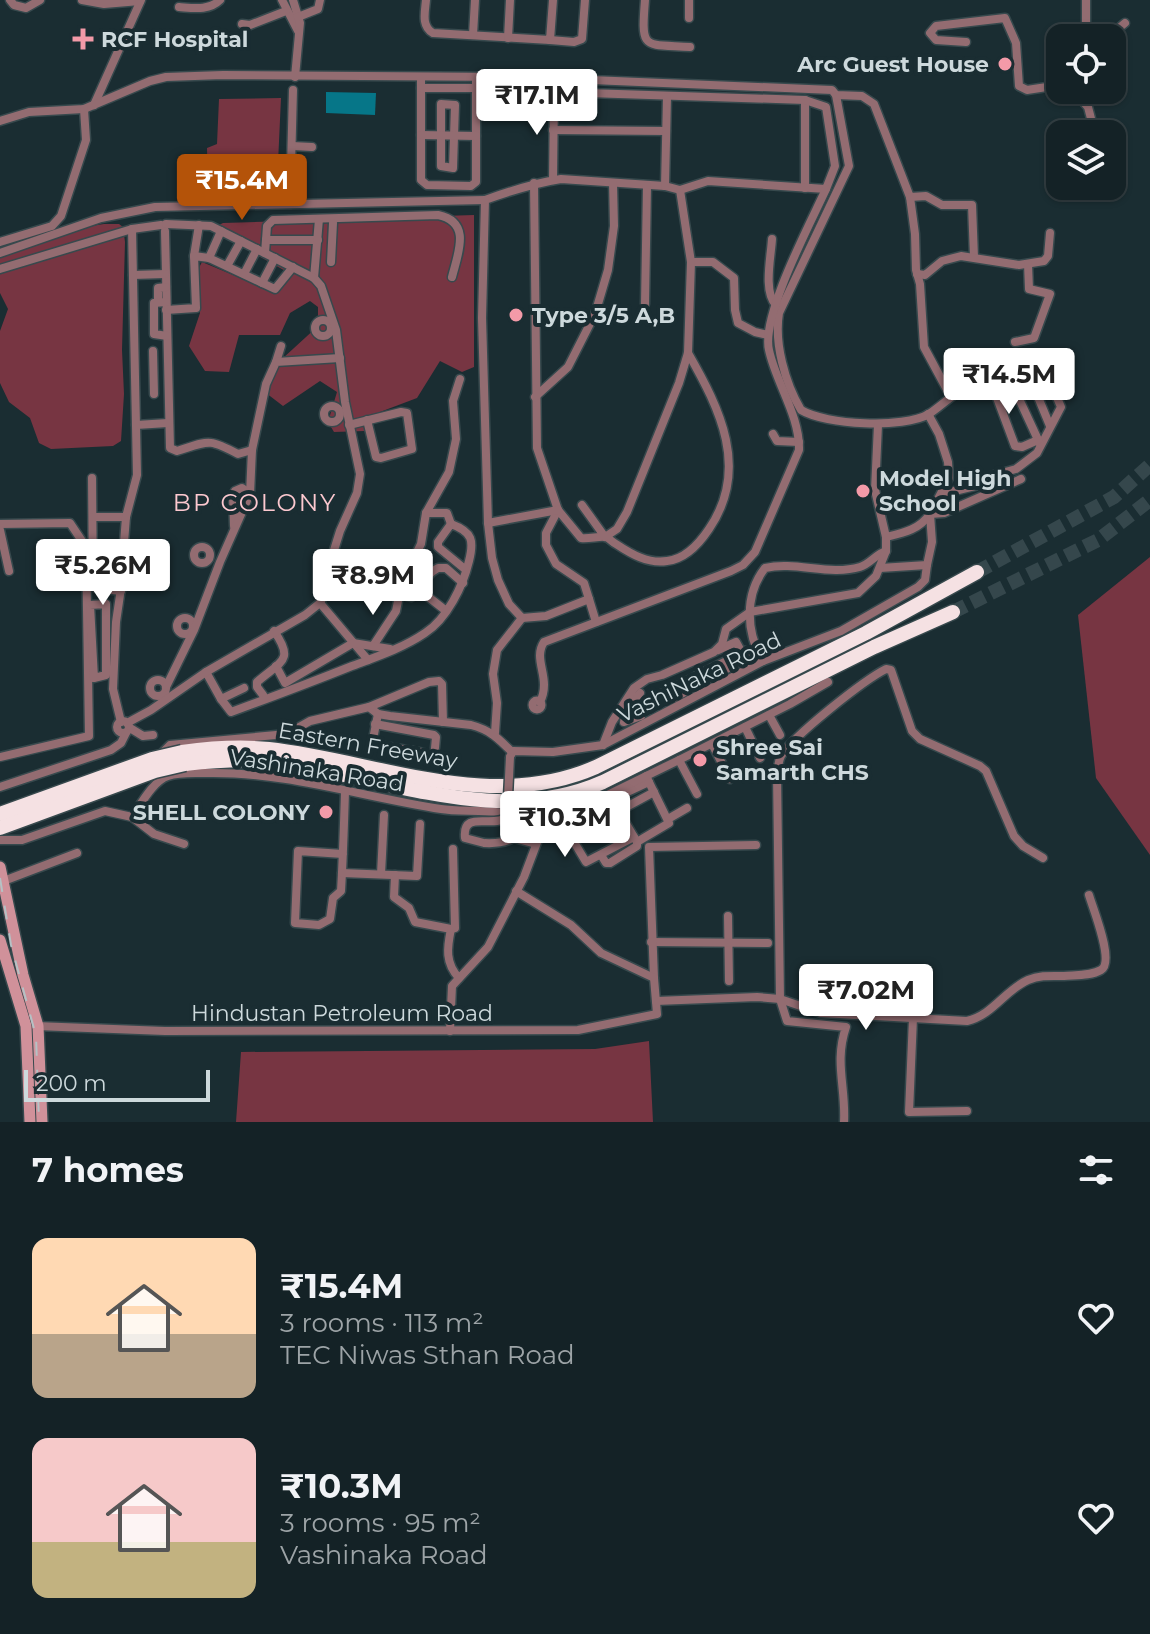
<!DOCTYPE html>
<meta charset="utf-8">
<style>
body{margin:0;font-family:Montserrat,sans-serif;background:#212f32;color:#f1f3f6;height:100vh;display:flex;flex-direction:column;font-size:30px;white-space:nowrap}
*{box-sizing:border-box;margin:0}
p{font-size:26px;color:#9da4a7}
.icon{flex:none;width:44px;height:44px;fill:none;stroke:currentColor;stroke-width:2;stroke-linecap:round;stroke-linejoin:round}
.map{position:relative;height:1122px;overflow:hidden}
.drawer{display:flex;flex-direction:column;background:#142226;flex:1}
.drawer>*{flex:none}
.controls{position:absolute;left:1046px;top:24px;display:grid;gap:16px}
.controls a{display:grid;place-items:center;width:80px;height:80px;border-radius:16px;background:#142226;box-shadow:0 2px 6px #0004,0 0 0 2px #333f43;font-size:40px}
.scale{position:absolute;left:24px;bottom:20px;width:186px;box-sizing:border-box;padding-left:8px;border:4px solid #cdd9dc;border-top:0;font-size:22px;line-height:28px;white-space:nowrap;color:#cdd9dc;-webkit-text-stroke:6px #1a2d32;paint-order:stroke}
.price{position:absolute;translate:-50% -68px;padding:0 18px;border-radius:8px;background:#fff;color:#222;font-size:26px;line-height:52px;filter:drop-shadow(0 2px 4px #0008)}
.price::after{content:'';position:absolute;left:50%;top:48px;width:24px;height:18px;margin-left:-12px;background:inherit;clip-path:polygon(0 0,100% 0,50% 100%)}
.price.on{background:#b45309;color:#fff}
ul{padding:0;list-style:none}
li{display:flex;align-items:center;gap:24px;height:200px;padding:0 32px}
li span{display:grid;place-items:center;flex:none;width:224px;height:160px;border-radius:16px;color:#555}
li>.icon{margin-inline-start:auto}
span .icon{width:96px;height:96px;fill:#fffc;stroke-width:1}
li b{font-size:34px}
h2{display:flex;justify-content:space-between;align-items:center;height:96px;padding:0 32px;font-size:34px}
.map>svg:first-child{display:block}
.green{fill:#773542}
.water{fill:#067688}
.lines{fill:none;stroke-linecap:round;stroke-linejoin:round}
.highway-tunnel{stroke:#35474c;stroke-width:14;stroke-dasharray:14 7;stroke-linecap:butt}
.street-casing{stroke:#37494d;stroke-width:11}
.secondary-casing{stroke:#37494d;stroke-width:14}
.highway-casing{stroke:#37494d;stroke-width:17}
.street{stroke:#936c71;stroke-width:8}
.secondary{stroke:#d0919a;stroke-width:11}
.highway{stroke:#f5e1e3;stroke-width:14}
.rail{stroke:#b5c2c5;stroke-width:2;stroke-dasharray:14 14;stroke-linecap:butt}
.street-bridge-casing{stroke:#37494d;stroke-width:11;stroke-linecap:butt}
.highway-bridge-casing{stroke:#37494d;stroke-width:17;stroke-linecap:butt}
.street-bridge{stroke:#936c71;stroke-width:8}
.highway-bridge{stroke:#f5e1e3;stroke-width:14}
.poi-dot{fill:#f39aa8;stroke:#1a2d32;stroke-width:3}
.labels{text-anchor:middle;stroke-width:8;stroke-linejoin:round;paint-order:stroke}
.poi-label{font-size:22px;font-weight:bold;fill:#cdd9dc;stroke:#1a2d32;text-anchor:start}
.street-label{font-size:22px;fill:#cdd9dc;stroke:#1a2d32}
.neighbourhood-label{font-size:24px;letter-spacing:2px;fill:#fdc9d0;stroke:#1a2d32}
</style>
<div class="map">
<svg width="1150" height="1122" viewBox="0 0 1150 1122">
<rect width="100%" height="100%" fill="#1a2d32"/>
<!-- green -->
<g class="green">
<path d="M281,98L277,185L208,192L207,148L217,144L219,99Z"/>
<path d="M474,215V367L462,372L440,361L417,398L380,412L364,431L334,432L328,422L337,392L320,381L283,406L266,393L270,370L318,326V307L310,301L290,313L280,335H239L229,372L205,371L189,346L200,313L191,283L202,262L269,290L289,273L221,235L215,227L223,223Z"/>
<path d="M104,224H119L123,227L125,242L122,350L124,394L121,441L113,446L51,449L39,443L30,418L9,402L0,383V331L8,309L0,293V245C34,235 69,229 104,224Z"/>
<path d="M1150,557V855L1096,778L1078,615Z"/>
<path d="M649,1041L653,1122H236L241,1052L595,1049Z"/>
</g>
<!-- water -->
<path class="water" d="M326,92L376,93L375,115L326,113Z"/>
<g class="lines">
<!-- highway-tunnel -->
<g class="highway-tunnel">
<path d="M977,572L1114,497L1150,465"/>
<path d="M953,612L1098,540L1150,500"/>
</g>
<!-- street casing -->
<g class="street-casing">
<g id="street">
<path d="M10,0L14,5L26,8L40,0"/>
<path d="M82,0L104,4L140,1"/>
<path d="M282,0L298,31"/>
<path d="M293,0L300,23L295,77"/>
<path d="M426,0C425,12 421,26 433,33L550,40L553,0"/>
<path d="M645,0C641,51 643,44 690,47"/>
<path d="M1086,0V38"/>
<path d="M179,7C193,8 209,11 220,0"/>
<path d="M298,17L318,9L320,0"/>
<path d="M689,18V0"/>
<path d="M242,24L250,25L286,11"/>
<path d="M473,35L475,0"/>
<path d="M508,38L510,0"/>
<path d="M1107,38L1125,23"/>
<path d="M550,40L574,42L582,39L585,0"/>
<path d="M966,42L936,40L930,33L936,26L1005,18L1016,43L1019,86L1027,90L1060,85"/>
<path d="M1112,49L1121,60"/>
<path d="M421,78V180L427,185L471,186L476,182V78"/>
<path d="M421,88H476"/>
<path d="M1073,90L1088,107L1095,134"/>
<path d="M836,95L849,166L779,313C774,343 785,383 801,410C826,425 903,429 929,414C944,404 958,389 975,382C994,375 1015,370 1035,365L1044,367L1061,407L1037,453L1016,469L987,477L975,486L942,494"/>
<path d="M805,100V188"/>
<path d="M441,104L455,105L453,168L441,166Z"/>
<path d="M94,105L141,0"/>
<path d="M0,121L29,112L84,109L150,81L166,77L223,75L520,77L832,90L836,95L862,96L874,104L910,197L915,234L916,270L920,284L924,347L951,397"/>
<path d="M553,130L666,131"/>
<path d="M421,135L476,136"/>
<path d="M292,146L312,147"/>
<path d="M553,180L554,95L557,92L805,100L826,107L835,166L826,189L708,181L680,190L665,186L561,179C535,183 510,191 485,200L482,318L488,523L492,558L498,580L509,604L522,618L546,616L589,599L596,622"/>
<path d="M534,183L537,448L558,510L581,538C589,539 599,536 606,537C609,538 612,542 616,544C631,554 648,564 667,561C686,559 699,544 709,529C750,469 720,409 688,353"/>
<path d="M665,186L667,97"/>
<path d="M910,197L926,196L942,205H972L974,257"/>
<path d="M290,204L293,90"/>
<path d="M165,231L170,448L177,451C209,441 208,438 238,454L252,450"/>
<path d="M772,239C771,257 763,292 776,305"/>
<path d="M266,240H318"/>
<path d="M0,242L52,226L61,216L86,140L84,109"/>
<path d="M0,253L101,218L155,207L485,200"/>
<path d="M265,253L267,226L273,220L438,215C472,222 458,253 452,277"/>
<path d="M194,256L199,225"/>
<path d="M209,258L221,231"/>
<path d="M331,262L333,223"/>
<path d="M691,262H713L734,278L735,310L738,323L755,332L768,335"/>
<path d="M227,266L241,241"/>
<path d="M0,269L132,229L161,225"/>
<path d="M244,274L257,249"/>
<path d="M917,274L925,275L942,261L961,256L1019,265L1044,261L1048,256L1050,233"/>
<path d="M133,275L165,274"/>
<path d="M314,278L319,219"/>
<path d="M262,283L275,258"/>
<path d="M158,302V288L166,287"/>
<path d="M166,302L154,303V334L167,336"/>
<path d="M645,304L647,186"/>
<path d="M166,310L196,308L194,256L209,258L275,289L293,267"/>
<circle cx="323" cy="328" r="8"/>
<path d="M1015,342L1034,338L1050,294L1029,289L1028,264"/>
<path d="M153,351L154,394"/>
<path d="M276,362L281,346"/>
<path d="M1026,368L1050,426"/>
<path d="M1007,373L1040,444"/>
<path d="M990,379L1015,446L1022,447L1038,440"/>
<path d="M535,397L568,367L595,314L608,270L614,226L613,183"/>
<circle cx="332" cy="414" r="8"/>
<path d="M136,425L168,423"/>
<path d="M349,425L401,412L407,413L412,449L381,458L376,457L367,420"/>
<path d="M773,434L777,441L799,442"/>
<path d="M92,478L93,584L96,588L121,591"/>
<path d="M582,505L605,537L617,529L627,512L679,383L688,353L691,262L680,190"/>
<path d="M558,510L546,533V545L556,564L584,583L589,599"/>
<path d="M426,513H447L451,524"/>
<path d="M93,517H126"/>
<path d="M488,523L558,510"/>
<path d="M0,524L70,523L86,547L89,736L0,757"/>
<path d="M234,526L233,496L235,491L242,488L250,494"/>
<path d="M0,530L9,571"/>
<path d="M886,537C903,533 919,530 930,514L944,513L1021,479"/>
<circle cx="202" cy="555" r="8"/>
<path d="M328,568L362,571L392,586"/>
<path d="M880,568L927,565L932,542L930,514L949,478L948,462L939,434L928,414"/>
<circle cx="398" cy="589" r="7"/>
<path d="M401,584L421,544L426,513L449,472L456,439L453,401L460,379"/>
<path d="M402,595L411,597L422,592"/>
<path d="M320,603L368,660"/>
<path d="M106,604V675L94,678L90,605Z"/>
<path d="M445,610L422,592C421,582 430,572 438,568H446L463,583"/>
<circle cx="185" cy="626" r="8"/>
<path d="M373,646L396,611L399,596"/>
<path d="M718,650L736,642L742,653"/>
<path d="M763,661C746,633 744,595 765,568C796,561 829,576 860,567C870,564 876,554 886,551"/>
<path d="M276,666L285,683L353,643L390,649"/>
<path d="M206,672L221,699L244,688"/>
<circle cx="158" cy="688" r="8"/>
<path d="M166,687L194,630L220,562L250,494L252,450L266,384L276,362L340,358"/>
<path d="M640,693L627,708L624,722L641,716"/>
<path d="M263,695L257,687V682C281,661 295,661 274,631"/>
<path d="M221,699L231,712C272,697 312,682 352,666C376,657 403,648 425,633C447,619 463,586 469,561C474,541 473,532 451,524L438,542V547L466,570"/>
<circle cx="537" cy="705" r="4.5"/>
<path d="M540,702C552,678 532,660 544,642L731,571L743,565L755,552L799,450C800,416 776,383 769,350C761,316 810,224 826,189"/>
<path d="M369,707L429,682L439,681L442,684L443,722"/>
<path d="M624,713L742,653L745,651L750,656L674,698L669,690"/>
<path d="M378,714L372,744L424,753"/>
<path d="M769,715L780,735"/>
<circle cx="123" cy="727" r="6"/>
<path d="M121,722L113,689L116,622L120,595L126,517L137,475L132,229"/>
<path d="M127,723L151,710L206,672L305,615L320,603L326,590L330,563L340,531L357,493L360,474L345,402L336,330L321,286L314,278L211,226L166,224"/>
<path d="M375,724L434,735L436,737L435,748"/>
<path d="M745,727L760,758"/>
<path d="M130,728L143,736L153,735"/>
<path d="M495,733L497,703L493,674L497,650L522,618"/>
<path d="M712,744L730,779"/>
<path d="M603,745L612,722L634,688L647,679L662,675L714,652L722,644L726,629L750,612L858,593L876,576L886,551V537L875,490L878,425"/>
<path d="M165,757L164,751L170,745L287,734L310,721L369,707L378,714L390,716L471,725C490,730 498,738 512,752"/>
<path d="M510,757L513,751L553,752L603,745L763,661L841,631L918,587L925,580L927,565"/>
<path d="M679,760L697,794"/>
<path d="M0,787L111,750L121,743L126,733"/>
<path d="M617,797L649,782"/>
<path d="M614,803L634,837"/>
<path d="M615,805L568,832L586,862L634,837L637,842L669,823L646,776"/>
<path d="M619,811L654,792"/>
<path d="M132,817L154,834L184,844"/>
<path d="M668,819L687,808"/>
<path d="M525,822L550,823L679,760L790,704L828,682"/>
<path d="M514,838L536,844"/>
<path d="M0,840H22L105,811L132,817C141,804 153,781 168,776C179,772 194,773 205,773C284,771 363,797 441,809C464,813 509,807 525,822C520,840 502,844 484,843"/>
<path d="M343,854L298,851L295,923L319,925L330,919L333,898L341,891C343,858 344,825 345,792"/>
<path d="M601,855L606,863H610L637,846V842"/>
<path d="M342,873L417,876L420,824"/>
<path d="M381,874L384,815"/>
<path d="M395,875L394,897L409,908L415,922L451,929C447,948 445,963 459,978"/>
<path d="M1,882L77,853"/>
<path d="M728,916L729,981"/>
<path d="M451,929L455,928L453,849"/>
<path d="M651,942L768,943"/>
<path d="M654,978L649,847L756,845"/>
<path d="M656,1001L757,997L780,999L821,1013L967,1021C993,1015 1005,990 1028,980C1040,975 1051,976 1064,976C1076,975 1091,976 1101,970C1115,962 1093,909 1089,895"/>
<path d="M913,1018L909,1112L967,1111"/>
<path d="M36,1026L165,1031L578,1030L657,1014L654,978L601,953L571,925L516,891"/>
<path d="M450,1031L452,986L488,947L524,877L544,824"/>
<path d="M844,1122C846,1087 834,1062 846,1027L787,1021L780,999L777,774C778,768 778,762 781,756C793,736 864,680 886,669L891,670L912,731L920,739L980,766L986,771L1014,836L1023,846L1043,858"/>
</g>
</g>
<!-- secondary casing -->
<g class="secondary-casing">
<g id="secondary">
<path d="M0,867L23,975L38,1026L42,1122"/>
<path d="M0,940L26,1026L30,1122"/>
</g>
</g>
<!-- highway casing -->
<g class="highway-casing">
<g id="highway">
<path d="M182,752C211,748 240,746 269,749C377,761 489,814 596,767L866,633L977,572"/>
<path d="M185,764C211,761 238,759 264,761C376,772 493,831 603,782L874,647L953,612"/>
</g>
</g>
<!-- street -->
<use href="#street" class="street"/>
<!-- secondary -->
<use href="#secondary" class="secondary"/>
<!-- highway -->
<use href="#highway" class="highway"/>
<!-- rail -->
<path class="rail" d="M0,878L11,945L36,1036L39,1122"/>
<!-- street-bridge casing -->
<g class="street-bridge-casing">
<path id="street-bridge" d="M484,843L465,838C462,809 493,829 507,817L510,757"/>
</g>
<!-- highway-bridge casing -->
<g class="highway-bridge-casing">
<g id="highway-bridge">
<path d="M0,814L152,759L182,752"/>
<path d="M0,828L155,771L185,764"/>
</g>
</g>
<!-- street-bridge -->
<use href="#street-bridge" class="street-bridge"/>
<!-- highway-bridge -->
<use href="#highway-bridge" class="highway-bridge"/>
</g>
<!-- markers -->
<g class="poi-dot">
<path d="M79 27h8v8h8v8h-8v8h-8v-8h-8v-8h8z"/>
<circle cx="1005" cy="64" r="8"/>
<circle cx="516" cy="315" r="8"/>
<circle cx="863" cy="491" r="8"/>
<circle cx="700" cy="760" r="8"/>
<circle cx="326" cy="812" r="8"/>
</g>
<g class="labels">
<!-- poi labels -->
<g class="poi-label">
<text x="101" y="47">RCF Hospital</text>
<text x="989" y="72" text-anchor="end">Arc Guest House</text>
<text x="532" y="323">Type 3/5 A,B</text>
<text x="879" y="486">Model High<tspan x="879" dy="25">School</tspan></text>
<text x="716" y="755">Shree Sai<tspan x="716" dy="25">Samarth CHS</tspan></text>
<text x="310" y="820" text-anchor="end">SHELL COLONY</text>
</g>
<!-- street labels -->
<g class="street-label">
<text transform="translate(699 677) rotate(-26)" y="8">VashiNaka Road</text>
<text transform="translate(368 745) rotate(10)" y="8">Eastern Freeway</text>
<text transform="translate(317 770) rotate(9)" y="8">Vashinaka Road</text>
<text x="342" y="1021">Hindustan Petroleum Road</text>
</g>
<!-- neighbourhood labels -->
<g class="neighbourhood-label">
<text x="255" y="511">BP COLONY</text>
</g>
</g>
</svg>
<div class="controls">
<a><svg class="icon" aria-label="locate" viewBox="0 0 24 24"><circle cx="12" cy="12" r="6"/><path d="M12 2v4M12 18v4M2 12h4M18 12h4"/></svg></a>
<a><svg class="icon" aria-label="layers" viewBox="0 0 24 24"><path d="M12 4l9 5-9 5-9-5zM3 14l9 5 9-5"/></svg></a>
</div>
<div class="scale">200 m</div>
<b class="price" style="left:537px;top:137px">₹17.1M</b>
<b class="price on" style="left:242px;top:222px">₹15.4M</b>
<b class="price" style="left:1009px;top:416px">₹14.5M</b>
<b class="price" style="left:103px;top:607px">₹5.26M</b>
<b class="price" style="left:373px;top:617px">₹8.9M</b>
<b class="price" style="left:565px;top:859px">₹10.3M</b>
<b class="price" style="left:866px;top:1032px">₹7.02M</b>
</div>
<section class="drawer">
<h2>7 homes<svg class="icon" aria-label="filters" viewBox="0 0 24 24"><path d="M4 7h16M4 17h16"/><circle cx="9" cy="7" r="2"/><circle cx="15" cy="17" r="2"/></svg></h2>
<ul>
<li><span style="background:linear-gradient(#ffd9b3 60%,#b9a48a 0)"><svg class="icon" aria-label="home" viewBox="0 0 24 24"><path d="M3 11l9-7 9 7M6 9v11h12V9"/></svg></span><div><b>₹15.4M</b><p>3 rooms · 113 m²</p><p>TEC Niwas Sthan Road</p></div><svg class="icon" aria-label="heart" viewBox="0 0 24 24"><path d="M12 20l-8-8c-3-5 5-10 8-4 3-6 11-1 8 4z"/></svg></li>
<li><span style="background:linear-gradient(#f6c9c9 65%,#c2b280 0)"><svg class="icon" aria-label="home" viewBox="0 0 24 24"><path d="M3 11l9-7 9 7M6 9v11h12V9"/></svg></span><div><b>₹10.3M</b><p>3 rooms · 95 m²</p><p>Vashinaka Road</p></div><svg class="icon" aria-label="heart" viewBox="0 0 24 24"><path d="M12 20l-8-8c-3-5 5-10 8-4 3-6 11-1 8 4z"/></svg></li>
</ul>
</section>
